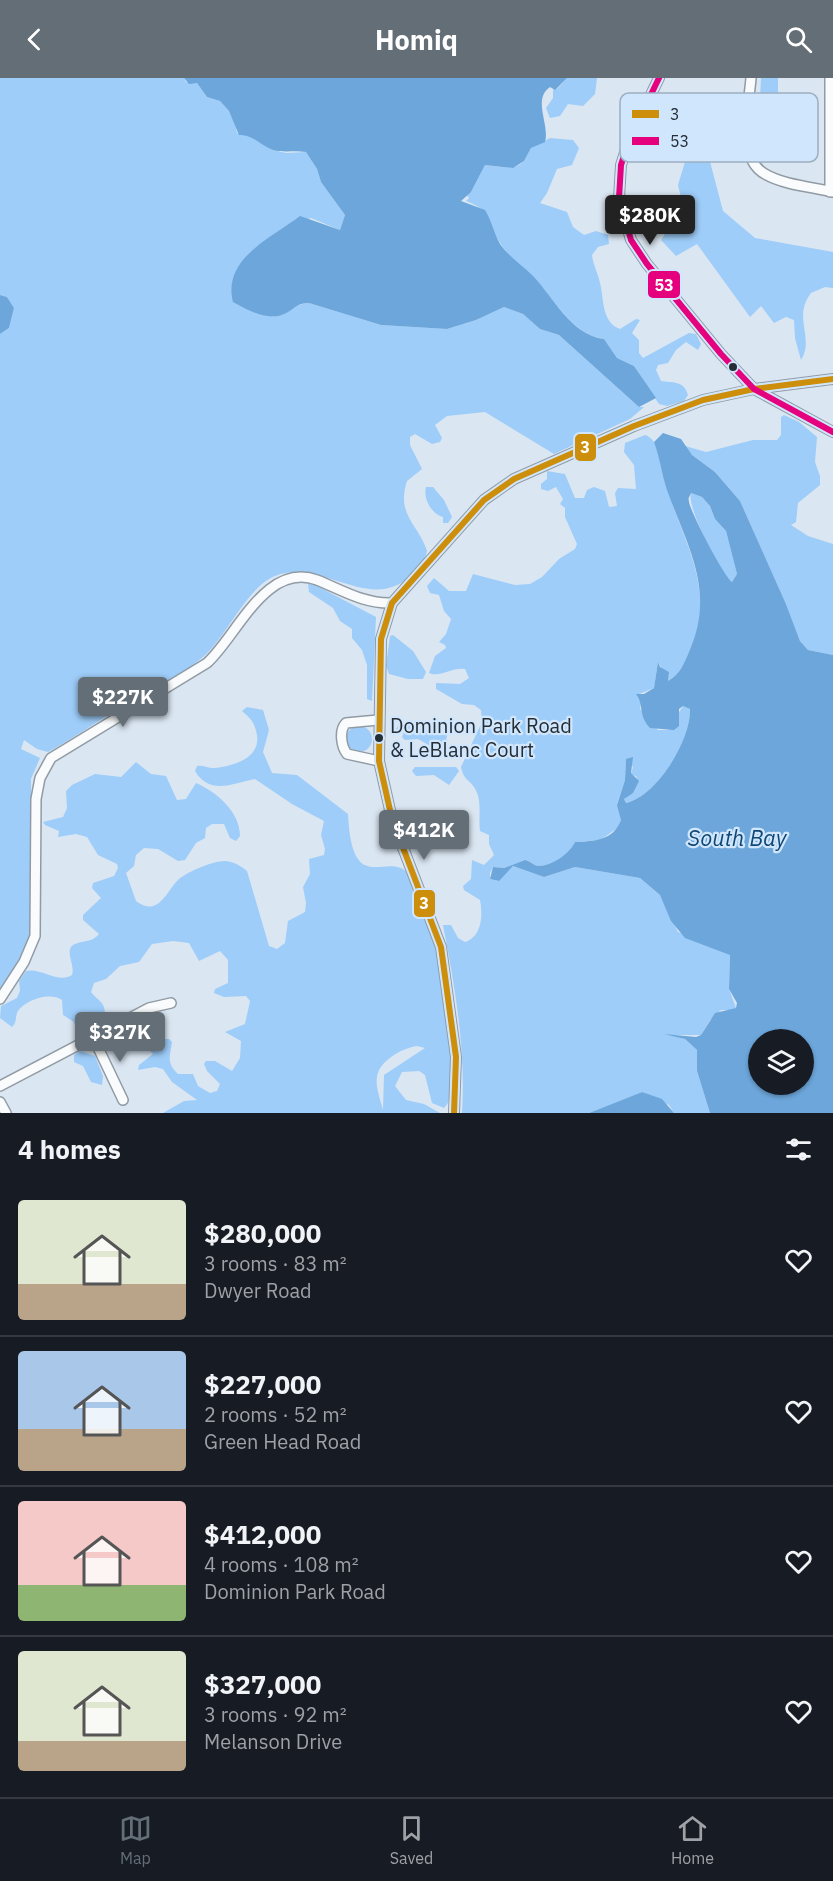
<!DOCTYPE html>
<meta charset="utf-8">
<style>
body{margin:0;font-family:"IBM Plex Sans",sans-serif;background:#20242c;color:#f1f3f6;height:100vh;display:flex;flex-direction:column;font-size:22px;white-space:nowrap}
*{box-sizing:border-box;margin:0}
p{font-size:20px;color:#9ea1a6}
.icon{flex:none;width:33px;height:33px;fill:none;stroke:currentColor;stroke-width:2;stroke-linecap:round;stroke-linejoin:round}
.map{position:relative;height:1035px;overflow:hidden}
.details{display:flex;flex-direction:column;background:#171b24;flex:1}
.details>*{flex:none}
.fabs{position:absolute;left:748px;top:951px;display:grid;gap:12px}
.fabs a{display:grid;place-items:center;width:66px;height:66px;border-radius:50%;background:#171b24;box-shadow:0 2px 4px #0004;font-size:30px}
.price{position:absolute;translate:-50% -51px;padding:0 14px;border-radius:6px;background:#646e77;color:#fff;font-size:20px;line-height:39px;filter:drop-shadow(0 2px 3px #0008)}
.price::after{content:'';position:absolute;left:50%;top:36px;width:18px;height:14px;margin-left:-9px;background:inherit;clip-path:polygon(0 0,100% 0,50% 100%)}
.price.current{background:#222;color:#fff}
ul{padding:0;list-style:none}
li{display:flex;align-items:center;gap:18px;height:150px;padding:0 18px}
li+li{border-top:2px solid #363941}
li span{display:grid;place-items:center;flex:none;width:168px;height:120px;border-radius:6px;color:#555}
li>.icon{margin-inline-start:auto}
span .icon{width:72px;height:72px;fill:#fffc;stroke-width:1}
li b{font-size:26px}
h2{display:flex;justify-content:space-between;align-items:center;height:72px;padding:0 18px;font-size:26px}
header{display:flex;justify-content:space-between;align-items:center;height:78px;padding:0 18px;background:#646e77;color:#fff;font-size:27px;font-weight:700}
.menu{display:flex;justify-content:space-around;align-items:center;height:84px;border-top:2px solid #363941;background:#171b24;font-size:16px;color:#9ea1a6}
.menu a{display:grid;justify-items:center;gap:3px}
.menu .current{color:#646e77}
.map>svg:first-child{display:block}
.green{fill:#9ecdf9;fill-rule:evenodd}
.water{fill:#6ca6da;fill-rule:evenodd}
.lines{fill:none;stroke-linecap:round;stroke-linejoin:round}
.minor-casing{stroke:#919ba4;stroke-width:12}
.minor{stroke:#f9fbfd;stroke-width:9}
.bus-1-casing{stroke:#d0e6fd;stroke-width:10}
.bus-2-casing{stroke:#d0e6fd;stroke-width:10}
.bus-1{stroke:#cd8e0b;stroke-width:6}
.bus-2{stroke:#e5007d;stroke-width:6}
.bus-dot{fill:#252d35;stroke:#d0e6fd;stroke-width:2}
.labels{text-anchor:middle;stroke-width:4.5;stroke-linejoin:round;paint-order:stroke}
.bus-label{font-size:20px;fill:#252d35;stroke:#d0e6fd;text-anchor:start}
.water-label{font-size:22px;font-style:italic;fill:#104875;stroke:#d0e6fd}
.key{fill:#d0e6fd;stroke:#9daec1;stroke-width:1.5}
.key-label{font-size:16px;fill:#252d35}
.line-badge{stroke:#d0e6fd;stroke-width:2}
.badge-label{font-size:16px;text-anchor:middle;font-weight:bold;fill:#fff}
</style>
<header><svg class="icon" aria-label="back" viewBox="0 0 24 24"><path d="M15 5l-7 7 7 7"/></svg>Homiq<svg class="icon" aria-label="search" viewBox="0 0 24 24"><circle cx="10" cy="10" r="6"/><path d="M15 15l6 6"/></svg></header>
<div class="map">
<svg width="833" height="1035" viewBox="0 0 833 1035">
<rect width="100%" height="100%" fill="#dae6f2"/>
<!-- green -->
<g class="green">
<path d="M0,0H184L186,4L197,5L207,19L220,23L229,33L235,44L237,55L256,60L273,72L286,75L306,74L317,91L321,104L345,137L340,152L311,140L283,150L267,161L272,239C286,236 296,225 309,225L381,247L447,251L476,242L504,229L523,236L540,251L559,257L639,329H644L630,341L554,376L485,334L447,338L435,347L442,360L440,364L432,366L415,356L410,359V367L422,391L407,403C396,438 418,445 427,473C425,483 420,489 413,496C370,538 322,479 275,498C247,509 227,558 203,579C179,600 146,615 118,631C95,645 72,661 48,674L37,671L24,662L21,671L40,680L31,701L32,854L24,875L0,912V256L9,250L14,230L7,219L0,217Z"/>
<path d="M567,0H597L595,16L583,28L568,26L560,38L550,40L546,30L553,20V12L558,10Z"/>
<path d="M761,0H778V35L769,41H759Z"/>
<path d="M650,49L694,51L727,60V65L708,76L723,133L755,160L833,174V210L825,209L811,215C792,240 815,260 801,282L795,260L794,242L786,239L774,245L761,228L750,239L697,166L676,178L661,162L683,128L678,107L691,64L677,63Z"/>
<path d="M550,60L573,62L579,70L572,87L557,91L547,115L540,125L567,134L573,149L584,157L596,153L608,157L609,166L598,169L592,177C593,187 598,195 600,205C604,220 601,244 620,251L636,241L640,242L632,255L639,262V275L643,280L689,255L696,256L701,266L698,272L686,264L676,272L668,285L658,287L656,292L661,303C672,305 684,302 688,317L684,323L667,328L659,326L634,288L617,280L604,261C573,257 555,222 535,201C525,191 513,183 505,172C487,149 498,135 466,123L469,120L466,116L471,114L485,87L512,90L519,87L524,83L531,70Z"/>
<path d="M784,337L799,344L817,359L815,384L820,398V407L798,425L796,444L791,447L808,458L833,466V577L808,572L800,563L786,526L740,423L715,394L692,377L685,368L706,374L753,362H777L781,357V339Z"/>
<path d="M645,357C662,362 662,396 667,410C684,465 716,512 691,570C686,583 681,595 668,603L669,594L662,591L658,584L654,610L637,617L641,624L640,631L658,652H668L683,628L690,631C691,662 657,718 626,725L624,721L628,718L637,699L631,696L633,689L626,681L625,702L617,726L622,738L619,749L600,762L575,764C569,776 552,788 538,788C533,787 530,783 525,782L504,790L493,789L490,795V801L498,803L513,788L544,799L575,789L640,800L660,817L678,854L730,876L729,911L736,930L732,932H721L710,942L701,957H673L685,961L697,972V993L710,1035H674L669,1027L642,1014L589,1035H462C466,972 455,909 443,847H451L458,860L465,864C482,859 483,837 480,822L464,812L463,808L471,801L472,782L484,787L494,777L489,766V757L480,753C478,740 483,722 474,709C469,701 464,703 461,689L482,644L481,632L474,627L462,626L436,611V605L460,606L469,600L465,591C452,589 440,600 429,595L435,578L446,570L445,567L439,564L446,556L451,541L444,533L439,517L430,515L427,508L434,500L449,513H466L473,496L515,507L530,506L542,499L559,481L575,471L577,466L565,439V430L560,426L563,421L556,409L548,413L541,411V406L547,401V393L565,396L575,420H584L587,412L594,409L605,413L609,429L617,428L615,415L618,410L636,411L634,387L624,374L625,365Z"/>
<path d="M426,409H433L444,422L452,439L448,445H443V439C431,436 423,420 426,409Z"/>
<path d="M691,415L702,419L710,428L715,441L726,453L737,496L732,504C720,497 686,427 691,415Z"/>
<path d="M308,506L315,507L376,539L372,623L367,621V587L362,572L352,560V551L340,543L333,530L309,514Z"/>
<path d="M393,557L413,573L426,594L423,601H408L389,596L386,588L390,558Z"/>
<path d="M247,629L263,632L269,652L263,674L272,695L297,697L348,736C352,822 387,771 409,796C416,816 426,836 432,856C445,899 457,981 448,1025L444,1030L432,1025L425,997L419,993L402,994L395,1008L406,1022L424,1026L440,1035H163L184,1023L197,1022L172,1004L163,991L155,989L138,992L139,987L153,976L138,960V949H146L155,961H169L172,964C170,978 166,985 178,996H193L198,1008L210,1015L217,1013L220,1006L207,993L204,986L206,983H215L232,993L240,980L241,963L225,954L245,946L250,923L246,918L224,919L214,915L215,911L228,905V882L220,873L199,883L189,865L173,863L152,866L139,884L120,888L106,901L94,905L91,914C95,920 102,923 104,929C109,945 90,957 77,956L74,944L63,937L62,922C50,913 22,923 17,935C15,941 17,944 12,949L0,940L1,928L17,920L20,913L19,903L26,893C41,889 58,906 72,897C76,886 61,869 78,865C85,863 94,863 99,856L83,842V837L101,820L92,810L93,805L114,798L118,790L117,786L98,777L87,759L76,756L58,759L59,753L45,747L43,744L63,739L67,730L66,713L72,707L95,696L121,699L136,684L151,696L166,698L177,722L186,721L196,705C217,714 240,734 240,758L236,763L230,760L224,746H212L206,750L205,760L196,765L185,782L178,783L158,771L144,770L136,777L134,788L126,795L136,823C158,840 166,814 178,802C186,794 215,782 226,783C234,784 241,788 247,793L269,868L277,871L285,865L288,843L305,834L306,825L303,809L310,796L309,781L324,777L325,771L321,757L324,743L292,726L255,701C233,705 210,718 195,693L197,688C204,687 209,691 216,690C239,687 267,677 254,647C252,641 246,637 242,633ZM417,968L425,970L384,997L383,1032C381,1024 375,1008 377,999C379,983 402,970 417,968Z"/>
<path d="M420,646L437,657H447L446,664L432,669L418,661L405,662L402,659L404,654H418V651H396L399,647Z"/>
<circle cx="359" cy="661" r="13"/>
<path d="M415,689H456L459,693L449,707L434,697L416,698L412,693Z"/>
<path d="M80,973L95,978L103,998L102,1007L91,1004L83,988L74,984V977Z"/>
</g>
<!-- water -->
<g class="water">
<path d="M184,0H567L555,12L550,9C532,21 550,47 545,64L531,70L524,83L513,90L485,87L471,114L461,123L485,132C492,143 494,155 500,166C509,179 522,187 533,198C554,220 571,257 604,261L617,280L634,288L656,320L639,329L559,257L540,251L523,236L504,229L476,242L447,251L381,247L309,225C298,225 296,229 288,234C270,245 250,233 233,224C222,181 271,160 300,138L340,152L345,137L321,104L317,91L306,74C295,72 285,75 273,72C260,67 254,57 239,57L229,33L220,23L207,19L197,5L189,6Z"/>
<path d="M0,217L7,219L14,230L9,250L0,256Z"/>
<path d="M663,355L681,361L692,377L715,394L740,423L786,526L800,563L808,572L833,577V1035H710L697,993V972L685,961L664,956L696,959L701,957L715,935L736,930L737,925L729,911L730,877L685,860L671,843L660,817L640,800L575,789L544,799L513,788L499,803L490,801L493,789L504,790L525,782C530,783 533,787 538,788C552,788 569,776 575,764C594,763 613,763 621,742L617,727L625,702L626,681L633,679L631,695L639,703L633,715L624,721L626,725C657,718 691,662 690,631L683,628L679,631V648L674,652L650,650C638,638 644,626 636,616H644L654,610L658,584L660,589L669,594L668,603C680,596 684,586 689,574C716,513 688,470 667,412C662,397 660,380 654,364ZM691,415L702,419L710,428L715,441L726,453L737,496L732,504C724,499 691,435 689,424C688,419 689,420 691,415ZM759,962H804V1006H759Z"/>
<path d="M642,1014L662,1021L674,1035H589Z"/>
</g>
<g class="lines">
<!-- minor casing -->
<g class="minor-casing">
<g id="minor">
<path d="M659,0L629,62L621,87L619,120L631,162L647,186L721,276L754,311L833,354"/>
<path d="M751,0C749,27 736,80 765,96C784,107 812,109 833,114"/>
<path d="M830,0V114"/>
<path d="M378,642L346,645C339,652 341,668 347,676L379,683"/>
<path d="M0,921L24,884L35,858L36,721L40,700L51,680L207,585C237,558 266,483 317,502C342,512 364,526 392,525"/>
<path d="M93,959L123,1022"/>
<path d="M0,1008L149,930L171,925"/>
<path d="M0,1024L6,1035"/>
<path d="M454,1035L456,979L441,869L392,741L379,683L381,561L392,525L484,422L514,401L634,348L703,322L754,311L833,301"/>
</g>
</g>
<!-- minor -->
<use href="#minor" class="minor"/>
<!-- bus-1 casing -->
<g class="bus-1-casing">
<path id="bus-1" d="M454,1035L456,979L441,869L392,741L379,683L381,561L392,525L484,422L514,401L634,348L703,322L754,311L833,301"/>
</g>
<!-- bus-2 casing -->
<g class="bus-2-casing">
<path id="bus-2" d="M659,0L629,62L621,87L619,120L631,162L647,186L721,276L754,311L833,354"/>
</g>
<!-- bus-1 -->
<use href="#bus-1" class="bus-1"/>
<!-- bus-2 -->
<use href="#bus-2" class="bus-2"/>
</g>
<!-- markers -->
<g class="bus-dot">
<circle cx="733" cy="289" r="5"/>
<circle cx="379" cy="660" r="5"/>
</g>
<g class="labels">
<!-- bus labels -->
<g class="bus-label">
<text x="390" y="655">Dominion Park Road<tspan x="390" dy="24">&amp; LeBlanc Court</tspan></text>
</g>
<!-- water labels -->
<g class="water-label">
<text x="737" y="768">South Bay</text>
</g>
</g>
<!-- legend -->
<rect x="620" y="15" width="198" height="69" rx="9" class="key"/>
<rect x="632" y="32" width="27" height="8" fill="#cd8e0b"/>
<rect x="632" y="59" width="27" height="8" fill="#e5007d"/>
<g class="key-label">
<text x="670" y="42">3</text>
<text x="670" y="69">53</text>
</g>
<g class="line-badge">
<rect x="647" y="192" width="34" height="29" rx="6" fill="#e5007d"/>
<rect x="574" y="355" width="23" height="29" rx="6" fill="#cd8e0b"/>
<rect x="413" y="811" width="23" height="29" rx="6" fill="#cd8e0b"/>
</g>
<g class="badge-label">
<text x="664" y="213">53</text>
<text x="585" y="375">3</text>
<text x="424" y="831">3</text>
</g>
</svg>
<div class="fabs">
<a><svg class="icon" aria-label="layers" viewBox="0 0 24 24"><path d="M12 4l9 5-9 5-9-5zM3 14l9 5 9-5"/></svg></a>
</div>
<b class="price current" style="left:650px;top:168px">$280K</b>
<b class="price" style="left:123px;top:650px">$227K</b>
<b class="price" style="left:424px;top:783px">$412K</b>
<b class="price" style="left:120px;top:985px">$327K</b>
</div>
<section class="details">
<h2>4 homes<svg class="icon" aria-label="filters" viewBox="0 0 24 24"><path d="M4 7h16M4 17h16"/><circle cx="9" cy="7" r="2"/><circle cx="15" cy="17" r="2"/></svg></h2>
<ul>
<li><span style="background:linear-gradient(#dfe7d0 70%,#b9a48a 0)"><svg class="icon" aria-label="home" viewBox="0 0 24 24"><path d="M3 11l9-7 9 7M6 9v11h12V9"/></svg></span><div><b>$280,000</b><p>3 rooms · 83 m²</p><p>Dwyer Road</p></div><svg class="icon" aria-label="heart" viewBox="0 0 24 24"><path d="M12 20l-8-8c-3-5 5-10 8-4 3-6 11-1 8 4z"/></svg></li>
<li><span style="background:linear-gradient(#a9c7e8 65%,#b9a48a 0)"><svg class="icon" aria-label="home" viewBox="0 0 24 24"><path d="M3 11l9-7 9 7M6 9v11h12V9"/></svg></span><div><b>$227,000</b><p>2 rooms · 52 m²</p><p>Green Head Road</p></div><svg class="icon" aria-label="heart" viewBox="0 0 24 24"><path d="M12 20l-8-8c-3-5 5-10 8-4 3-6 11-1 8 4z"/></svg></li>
<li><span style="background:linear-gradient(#f6c9c9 70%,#8fb573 0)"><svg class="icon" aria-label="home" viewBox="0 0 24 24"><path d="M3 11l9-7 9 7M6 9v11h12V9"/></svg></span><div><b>$412,000</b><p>4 rooms · 108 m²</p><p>Dominion Park Road</p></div><svg class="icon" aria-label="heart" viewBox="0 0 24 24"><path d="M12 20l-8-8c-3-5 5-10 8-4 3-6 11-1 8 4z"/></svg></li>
<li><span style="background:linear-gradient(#dfe7d0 75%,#b9a48a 0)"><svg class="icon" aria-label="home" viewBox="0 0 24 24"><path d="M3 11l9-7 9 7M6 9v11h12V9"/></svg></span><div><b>$327,000</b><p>3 rooms · 92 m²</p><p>Melanson Drive</p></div><svg class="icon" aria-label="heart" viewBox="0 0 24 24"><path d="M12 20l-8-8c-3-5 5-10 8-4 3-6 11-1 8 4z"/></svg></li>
</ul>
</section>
<nav class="menu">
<a class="current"><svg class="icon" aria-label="map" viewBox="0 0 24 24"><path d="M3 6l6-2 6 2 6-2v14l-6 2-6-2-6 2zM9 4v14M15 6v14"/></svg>Map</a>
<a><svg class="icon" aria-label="saved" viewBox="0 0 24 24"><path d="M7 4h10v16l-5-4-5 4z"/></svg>Saved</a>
<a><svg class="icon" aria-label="home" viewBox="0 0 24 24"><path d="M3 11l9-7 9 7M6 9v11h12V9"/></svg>Home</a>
</nav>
